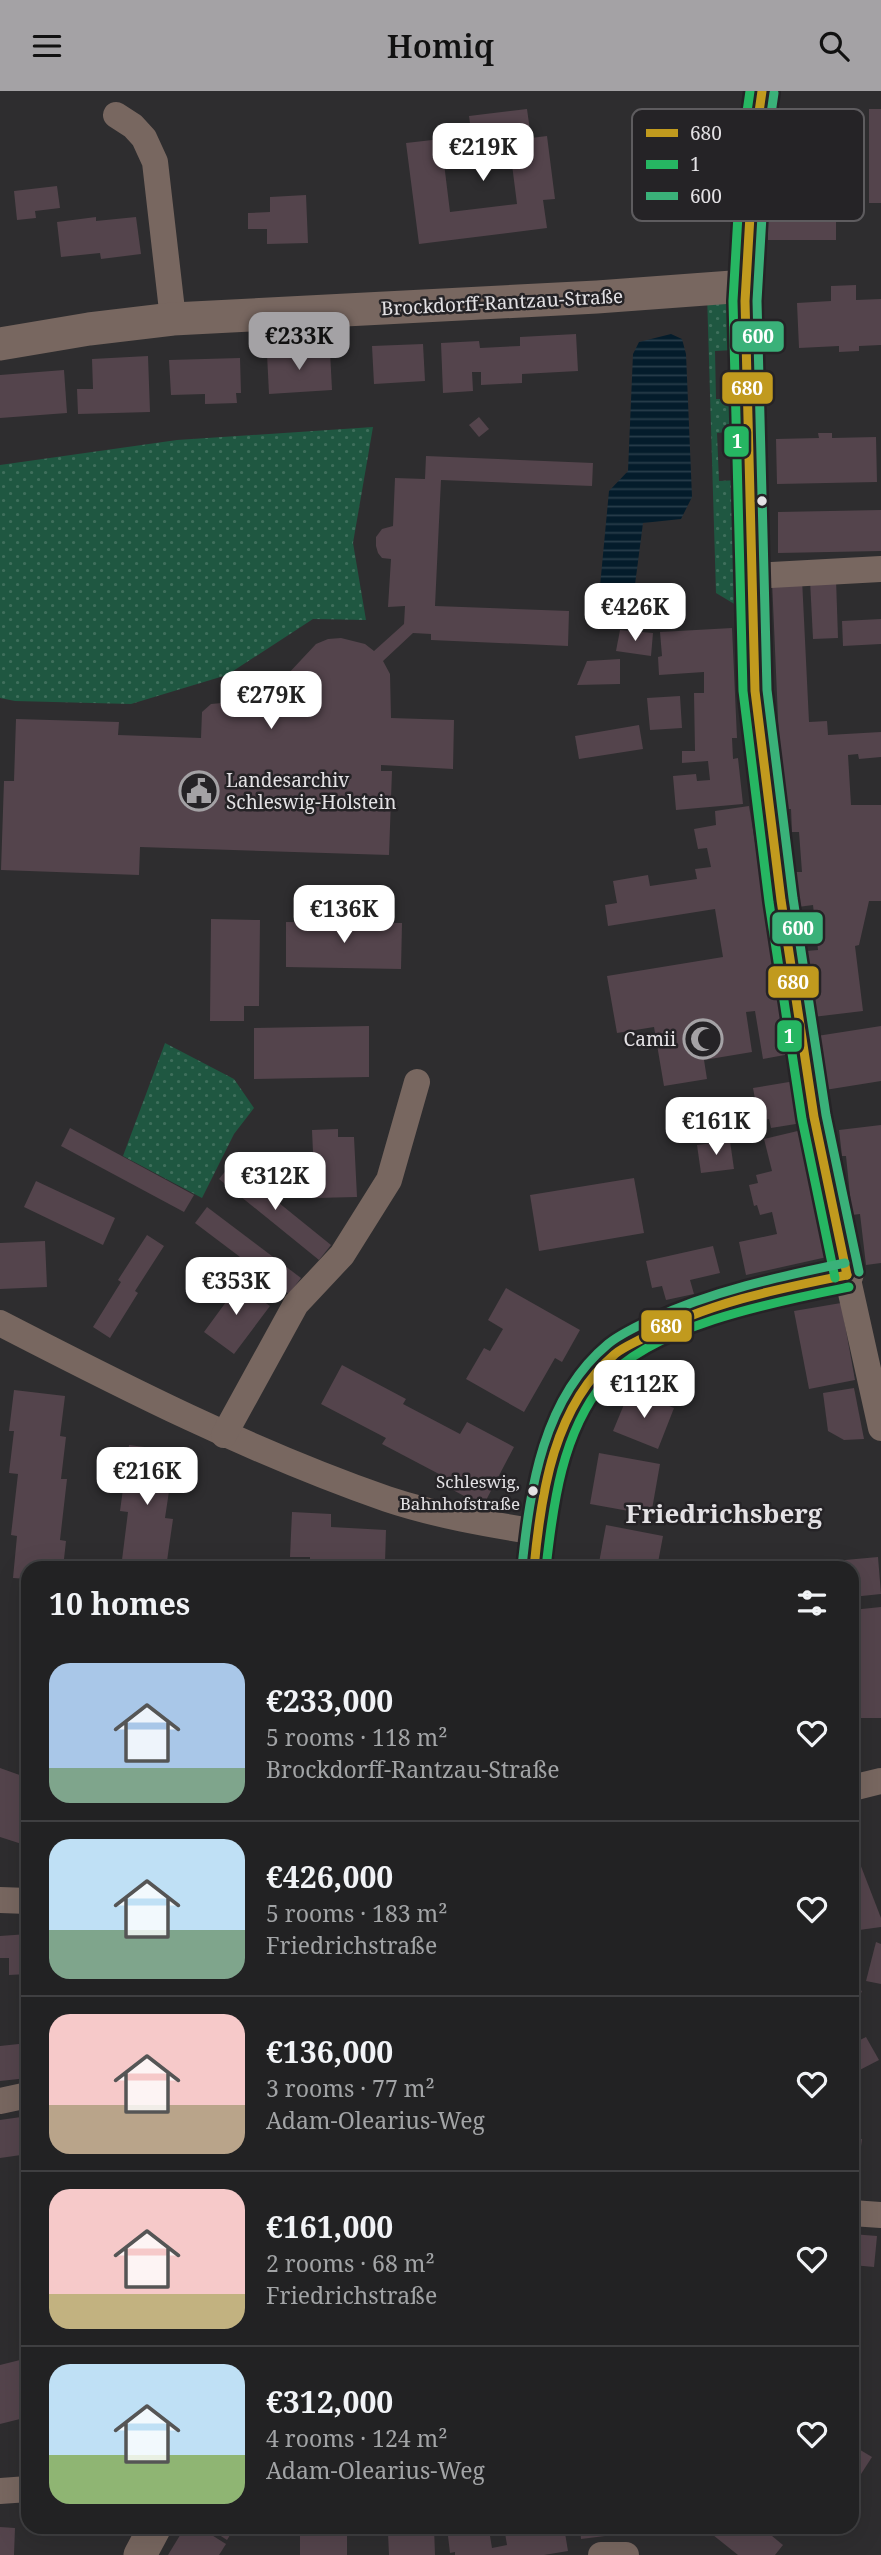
<!DOCTYPE html>
<meta charset="utf-8">
<style>
body{margin:0;font-family:"Noto Serif",serif;background:#2a2a2b;color:#f1f3f6;height:100vh;display:flex;flex-direction:column;font-size:26px;white-space:nowrap}
*{box-sizing:border-box;margin:0}
p{font-size:23px;color:#a2a4a6}
.icon{flex:none;width:38px;height:38px;fill:none;stroke:currentColor;stroke-width:2;stroke-linecap:round;stroke-linejoin:round}
.map{position:relative;flex:1;overflow:hidden}
.drawer{position:absolute;left:21px;top:1470px;width:838px;height:973px;display:flex;flex-direction:column;background:#222223;border-radius:21px;box-shadow:0 7px 28px #0002,0 0 0 2px #3f3f41}
.drawer>*{flex:none}
.price{position:absolute;translate:-50% -60px;padding:0 16px;border-radius:14px;background:#fff;color:#222;font-size:23px;line-height:46px;filter:drop-shadow(0 2px 4px #0008)}
.price::after{content:'';position:absolute;left:50%;top:42px;width:21px;height:16px;margin-left:-10px;background:inherit;clip-path:polygon(0 0,100% 0,50% 100%)}
.price.on{background:#a4a2a5;color:#111}
ul{padding:0;list-style:none}
li{display:flex;align-items:center;gap:21px;height:175px;padding:0 28px}
li+li{border-top:2px solid #3f3f41}
li span{display:grid;place-items:center;flex:none;width:196px;height:140px;border-radius:21px;color:#555}
li>.icon{margin-inline-start:auto}
span .icon{width:84px;height:84px;fill:#fffc;stroke-width:1}
li b{font-size:30px}
h2{display:flex;justify-content:space-between;align-items:center;height:84px;padding:0 28px;font-size:30px}
header{display:flex;justify-content:space-between;align-items:center;height:91px;padding:0 28px;background:#a4a2a5;color:#111;font-size:32px;font-weight:600}
.map>svg:first-child{display:block}
.grass{fill:url(#grass-dots)}
.water{fill:url(#water-rules)}
.building{fill:#54444c}
.lines{fill:none;stroke-linecap:round;stroke-linejoin:round}
.minor{stroke:#786760;stroke-width:26}
.tertiary{stroke:#786760;stroke-width:33}
.bus-1-casing{stroke:#252326;stroke-width:14}
.bus-2-casing{stroke:#252326;stroke-width:14}
.bus-3-casing{stroke:#252326;stroke-width:14}
.bus-1{stroke:#c19a1e;stroke-width:9}
.bus-2{stroke:#26b662;stroke-width:9}
.bus-3{stroke:#3ab179;stroke-width:9}
.bus-dot{fill:#e3e1e4;stroke:#252326;stroke-width:2.5}
.labels{text-anchor:middle;stroke-width:5;stroke-linejoin:round;paint-order:stroke}
.bus-label{font-size:17px;fill:#e3e1e4;stroke:#252326;text-anchor:end}
.street-label{font-size:19px;fill:#e3e1e4;stroke:#252326}
.poi-label{font-size:19px;fill:#e3e1e4;stroke:#252326;text-anchor:start}
.district-label{font-size:26px;font-weight:bold;fill:#e3e1e4;stroke:#252326}
.key{fill:#252326;stroke:#5e5c5f;stroke-width:2}
.key-label{font-size:19px;fill:#e3e1e4}
.line-badge{stroke:#252326;stroke-width:2.5}
.badge-label{font-size:19px;text-anchor:middle;font-weight:bold;fill:#fff}
</style>
<header><svg class="icon" aria-label="menu" viewBox="0 0 24 24"><path d="M4 6h16M4 12h16M4 18h16"/></svg>Homiq<svg class="icon" aria-label="search" viewBox="0 0 24 24"><circle cx="10" cy="10" r="6"/><path d="M15 15l6 6"/></svg></header>
<div class="map">
<svg width="881" height="2464" viewBox="0 0 881 2464">
<defs>
<pattern id="grass-dots" width="8" height="8" patternUnits="userSpaceOnUse" patternTransform="scale(1.75)"><rect width="8" height="8" fill="#1f5741"/><path d="M2 2h.1M6 6h.1" fill="none" stroke="#3f6f5c" stroke-width="1.8" stroke-linecap="round"/></pattern>
<pattern id="water-rules" width="6" height="5" patternUnits="userSpaceOnUse" patternTransform="scale(1.75)"><rect width="6" height="5" fill="#041c2b"/><path d="M0 2.5h6" fill="none" stroke="#283d4a"/></pattern>
</defs>
<rect width="100%" height="100%" fill="#2e2d2f"/>
<!-- grass -->
<g class="grass">
<path d="M707,203L733,205L734,259L715,260L716,308H735L736,340L717,342L719,390L738,389L741,517L716,502Z"/>
<path d="M373,336L353,452L366,529L313,528L227,584L131,613L15,610L0,607V374L177,349Z"/>
<path d="M165,952L234,988L254,1017L234,1043L202,1107L123,1065Z"/>
</g>
<!-- water -->
<path class="water" d="M671,243L682,248L686,263L692,406L681,428L643,432L633,509L614,516L599,506L609,400L628,380L633,263L639,251Z"/>
<!-- building -->
<g class="building">
<path d="M527,18L531,47L547,45L555,108L543,109L547,137L419,153L406,52L441,48L450,121L517,113L509,50L473,54L469,25Z"/>
<rect x="869" y="18" width="12" height="94"/>
<path d="M57,95L60,117L35,120L36,127L17,129L14,100Z"/>
<path d="M784,95H818V103H836V149H768V103H784Z"/>
<path d="M306,104L308,152L267,153V138H248V122L270,121V106Z"/>
<path d="M96,126V130L136,126L141,163L101,168L100,162L61,166L57,131Z"/>
<path d="M856,194V209L881,208V254L859,255V260L839,261V255L799,257L797,212L831,210V195Z"/>
<path d="M576,243L578,280L522,283V292L481,294V281H472L473,300L443,302L441,252L479,250L480,257L520,255V246Z"/>
<path d="M423,253L425,290L374,293L372,255Z"/>
<path d="M330,260L332,299L269,303L267,263Z"/>
<path d="M148,265L150,321L78,323L77,298H93L92,268Z"/>
<path d="M240,267L241,302H236L237,312L205,313V303L171,304L169,269Z"/>
<path d="M64,279L67,322L0,327V284Z"/>
<path d="M479,326L489,338L479,346L469,334Z"/>
<path d="M818,342H832V347L876,346L877,391L777,393L776,348L819,347Z"/>
<path d="M426,365L593,372L592,395L441,389L435,515L569,520L568,555L431,549V543L413,542L383,570L390,583L391,627L454,629L453,678L381,674V680H392L389,764L140,756L139,784L1,779L4,690H14L16,628L119,631L118,644L201,647L202,621L211,613L243,610L258,605L287,584L316,553L328,548L341,547L365,553L374,560L404,533L405,515L388,516L391,468L382,467L378,462L376,455V446L382,438L393,435L395,387L425,388Z"/>
<path d="M881,419V460L778,462V421Z"/>
<path d="M802,488L809,631L827,630L828,644L881,641V666L859,668L858,663L848,664L851,714H881V810H869L859,854L855,855L863,920L813,926L806,860L818,859L813,814L798,816L794,781H802L799,741H792L791,718H782L772,490Z"/>
<path d="M836,488L838,547L813,548L810,489Z"/>
<path d="M881,528V553L843,555L842,530Z"/>
<path d="M732,537L737,647H732L733,668L738,667L743,713L676,719L673,685L696,683L697,690L710,689L708,670L682,672V660H695L694,602H704V581L659,584L658,566L662,565L660,541Z"/>
<path d="M620,539L653,542L651,565L616,560Z"/>
<path d="M620,568V593L577,594L587,570Z"/>
<path d="M680,605L682,637L650,639L647,607Z"/>
<path d="M639,634L643,658L579,668L575,645Z"/>
<path d="M749,715L790,963L763,968L755,920L746,921L752,961L704,969L707,988L664,995L654,936L617,942L607,885L723,866L715,818L608,835L605,814L617,812L613,790L648,784L650,795L697,788L695,778L711,776L707,757L698,758L694,738L716,734L715,720Z"/>
<path d="M211,828L260,829L259,915H244V930H210Z"/>
<path d="M286,831L402,832L401,878L286,876Z"/>
<path d="M369,935V986L254,988V937Z"/>
<path d="M881,935V990L825,999L817,945Z"/>
<path d="M795,990L802,1032L771,1037L769,1028L759,1030L753,997Z"/>
<path d="M719,1021L722,1042L686,1048L683,1027Z"/>
<path d="M881,1034V1172L866,1174L860,1123L852,1124L846,1065H842L839,1039Z"/>
<path d="M70,1037L194,1104L184,1121L61,1055Z"/>
<path d="M338,1038V1046H354L357,1106L315,1107L312,1039Z"/>
<path d="M806,1038L827,1166L746,1184L739,1151L777,1143L772,1121L760,1124L757,1114L754,1115L749,1094L758,1092L756,1084L772,1080L764,1048Z"/>
<path d="M730,1050L734,1078L701,1082L697,1054Z"/>
<path d="M231,1073L331,1154L319,1169L219,1088Z"/>
<path d="M634,1087L644,1142L539,1160L530,1104Z"/>
<path d="M36,1090L115,1127L103,1154L24,1116Z"/>
<path d="M207,1116L301,1187L289,1203L195,1132Z"/>
<path d="M147,1144L164,1155L135,1200L138,1202L110,1247L93,1236L121,1191L118,1189Z"/>
<path d="M45,1150L47,1196L0,1198V1152Z"/>
<path d="M713,1155L720,1182L690,1189L694,1203L666,1209L662,1195L652,1197L646,1170Z"/>
<path d="M233,1188L270,1215L234,1263L204,1241L226,1211L220,1206Z"/>
<path d="M506,1197L580,1239L562,1271L555,1267L524,1321L466,1288L484,1257L490,1260L503,1238L488,1229Z"/>
<path d="M841,1212L855,1289L809,1298L794,1220Z"/>
<path d="M342,1274L406,1308L403,1313L460,1343L467,1331L514,1356L483,1415L436,1390L439,1383L382,1353L386,1347L321,1313Z"/>
<path d="M854,1297L864,1348L844,1349L828,1340L823,1302Z"/>
<path d="M14,1299L65,1305L60,1345L66,1346L61,1388H67L60,1449L66,1450L63,1477H28V1488L13,1487L17,1445L11,1444L18,1383L9,1382L14,1340H9Z"/>
<path d="M630,1299L674,1317L658,1358L613,1340Z"/>
<path d="M129,1354L175,1360L165,1427L173,1428L166,1477H132L133,1470L122,1469L128,1421L120,1420Z"/>
<path d="M599,1362L660,1373L651,1424L590,1413Z"/>
<path d="M292,1421L331,1423V1436L386,1439L385,1472L371,1471V1477H310V1466H290Z"/>
<path d="M606,1434L663,1445L657,1477H598Z"/>
<path d="M878,1466L881,1503L852,1506V1477H845V1469Z"/>
<path d="M881,1516V1627H852V1519Z"/>
<path d="M0,1677L28,1687V1755L0,1746Z"/>
<path d="M852,1752L881,1827V1836L852,1840Z"/>
<path d="M28,1843V1883L9,1884V1867H0V1845Z"/>
<path d="M876,1851L881,1853V1893L866,1890Z"/>
<path d="M852,1881L862,1901L852,1907Z"/>
<path d="M866,1946L879,1969L852,1983V1953Z"/>
<path d="M28,1952V1987L0,1990V1955Z"/>
<path d="M28,2025V2063L0,2067V2029Z"/>
<path d="M852,2047L862,2048L856,2094H852Z"/>
<path d="M852,2143L877,2145L874,2176L852,2174Z"/>
<path d="M28,2267V2326L0,2333V2274Z"/>
<path d="M852,2354L872,2366L852,2397Z"/>
<path d="M0,2436L15,2437L14,2464H0Z"/>
<path d="M185,2436H199L226,2453L219,2464H168Z"/>
<path d="M207,2436H235L227,2449Z"/>
<path d="M347,2436V2464H300V2437Z"/>
<path d="M374,2436H434L435,2464H389L388,2442H374Z"/>
<path d="M441,2436H473L474,2441L489,2439L492,2457L507,2454L504,2436H564L568,2460L544,2464H455V2461L450,2462L448,2445H442Z"/>
<path d="M580,2436H612L613,2444L581,2448Z"/>
<path d="M703,2436H761L783,2454L775,2464H738Z"/>
</g>
<g class="lines">
<!-- minor -->
<g class="minor">
<path d="M116,24L133,35L144,47L155,71L173,228"/>
<path d="M751,485L881,478"/>
<path d="M847,1184L881,1337"/>
<path d="M0,1232C126,1297 252,1361 387,1408C435,1424 487,1433 537,1441"/>
<path d="M224,1344L296,1213L342,1164L389,1089L417,991"/>
<path d="M852,1697L881,1690"/>
<path d="M0,1809L28,1810"/>
<path d="M0,2010L28,2004"/>
<path d="M852,2122L881,2124"/>
<path d="M0,2400L28,2398"/>
<path d="M601,2464H626"/>
</g>
<!-- tertiary -->
<g class="tertiary">
<path d="M0,253L89,238L173,228L597,206L746,195"/>
<path d="M534,1477C540,1404 555,1312 616,1262C625,1255 638,1250 648,1244C711,1211 779,1198 847,1184L814,1026L781,809L755,600L745,210L754,56L762,0"/>
<path d="M140,2464L155,2436"/>
</g>
<!-- bus-1 casing -->
<g class="bus-1-casing">
<g id="bus-1">
<path d="M762,0L754,56L745,210L755,600L781,809L814,1026L847,1184"/>
<path d="M534,1477C541,1401 554,1315 615,1263C624,1256 634,1252 643,1247C706,1212 777,1198 847,1184"/>
</g>
</g>
<!-- bus-2 casing -->
<g class="bus-2-casing">
<g id="bus-2">
<path d="M750,0L742,55L733,210L743,600L769,811L802,1028L835,1187"/>
<path d="M546,1477C553,1413 562,1342 604,1291C651,1234 779,1210 849,1196"/>
</g>
</g>
<!-- bus-3 casing -->
<g class="bus-3-casing">
<g id="bus-3">
<path d="M774,2L766,57L757,210L767,599L793,807L826,1024L859,1181"/>
<path d="M522,1476C530,1397 543,1307 608,1253C620,1243 636,1236 650,1229C712,1200 778,1186 845,1172"/>
</g>
</g>
<!-- bus-1 -->
<use href="#bus-1" class="bus-1"/>
<!-- bus-2 -->
<use href="#bus-2" class="bus-2"/>
<!-- bus-3 -->
<use href="#bus-3" class="bus-3"/>
</g>
<!-- icons -->
<defs>
<g id="civic-ring" transform="scale(2.0125)"><circle r="9.5" fill="#252326" stroke="#a4a2a5" stroke-width="1.5"/><path d="M-.6-6.5H3V-4.5H.6V-3L4-1V1h2V6H-6V1h2V-1L-.6-3ZM-1.2 2.5V6h2.4V2.5Z" fill="#a4a2a5"/></g>
<g id="mosque-ring" transform="scale(2.0125)"><circle r="9.5" fill="#252326" stroke="#a4a2a5" stroke-width="1.5"/><path d="M3.5-4.9A6 6 0 1 0 3.5 4.9A5 5 0 1 1 3.5-4.9Z" fill="#a4a2a5"/></g>
</defs>
<g fill-rule="evenodd">
<use href="#civic-ring" x="199" y="700"/>
<use href="#mosque-ring" x="703" y="948"/>
</g>
<!-- markers -->
<g class="bus-dot">
<circle cx="762" cy="410" r="6"/>
<circle cx="533" cy="1400" r="6"/>
</g>
<g class="labels">
<!-- bus labels -->
<g class="bus-label">
<text x="520" y="1397">Schleswig,<tspan x="520" dy="22">Bahnhofstraße</tspan></text>
</g>
<!-- street labels -->
<g class="street-label">
<text transform="translate(502 211) rotate(-3)" y="7">Brockdorff-Rantzau-Straße</text>
</g>
<!-- poi labels -->
<g class="poi-label">
<text x="226" y="696">Landesarchiv<tspan x="226" dy="22">Schleswig-Holstein</tspan></text>
<text x="676" y="955" text-anchor="end">Camii</text>
</g>
<!-- district labels -->
<g class="district-label">
<text x="724" y="1432">Friedrichsberg</text>
</g>
</g>
<!-- legend -->
<rect x="632" y="18" width="232" height="112" rx="10" class="key"/>
<rect x="646" y="38" width="32" height="8" fill="#c19a1e"/>
<rect x="646" y="69" width="32" height="9" fill="#26b662"/>
<rect x="646" y="101" width="32" height="8" fill="#3ab179"/>
<g class="key-label">
<text x="690" y="49">680</text>
<text x="690" y="80">1</text>
<text x="690" y="112">600</text>
</g>
<g class="line-badge">
<rect x="731" y="229" width="54" height="33" rx="7" fill="#3ab179"/>
<rect x="721" y="280" width="53" height="34" rx="7" fill="#c19a1e"/>
<rect x="723" y="334" width="27" height="33" rx="7" fill="#26b662"/>
<rect x="771" y="820" width="53" height="34" rx="7" fill="#3ab179"/>
<rect x="767" y="874" width="53" height="34" rx="7" fill="#c19a1e"/>
<rect x="776" y="928" width="27" height="34" rx="7" fill="#26b662"/>
<rect x="640" y="1218" width="53" height="34" rx="7" fill="#c19a1e"/>
</g>
<g class="badge-label">
<text x="758" y="252">600</text>
<text x="747" y="304">680</text>
<text x="737" y="357">1</text>
<text x="798" y="844">600</text>
<text x="793" y="898">680</text>
<text x="789" y="952">1</text>
<text x="666" y="1242">680</text>
</g>
</svg>
<b class="price" style="left:483px;top:92px">€219K</b>
<b class="price on" style="left:299px;top:281px">€233K</b>
<b class="price" style="left:635px;top:552px">€426K</b>
<b class="price" style="left:271px;top:640px">€279K</b>
<b class="price" style="left:344px;top:854px">€136K</b>
<b class="price" style="left:716px;top:1066px">€161K</b>
<b class="price" style="left:275px;top:1121px">€312K</b>
<b class="price" style="left:236px;top:1226px">€353K</b>
<b class="price" style="left:644px;top:1329px">€112K</b>
<b class="price" style="left:147px;top:1416px">€216K</b>
<section class="drawer">
<h2>10 homes<svg class="icon" aria-label="filters" viewBox="0 0 24 24"><path d="M4 7h16M4 17h16"/><circle cx="9" cy="7" r="2"/><circle cx="15" cy="17" r="2"/></svg></h2>
<ul>
<li><span style="background:linear-gradient(#a9c7e8 75%,#7fa58c 0)"><svg class="icon" aria-label="home" viewBox="0 0 24 24"><path d="M3 11l9-7 9 7M6 9v11h12V9"/></svg></span><div><b>€233,000</b><p>5 rooms · 118 m²</p><p>Brockdorff-Rantzau-Straße</p></div><svg class="icon" aria-label="heart" viewBox="0 0 24 24"><path d="M12 20l-8-8c-3-5 5-10 8-4 3-6 11-1 8 4z"/></svg></li>
<li><span style="background:linear-gradient(#bfe0f5 65%,#7fa58c 0)"><svg class="icon" aria-label="home" viewBox="0 0 24 24"><path d="M3 11l9-7 9 7M6 9v11h12V9"/></svg></span><div><b>€426,000</b><p>5 rooms · 183 m²</p><p>Friedrichstraße</p></div><svg class="icon" aria-label="heart" viewBox="0 0 24 24"><path d="M12 20l-8-8c-3-5 5-10 8-4 3-6 11-1 8 4z"/></svg></li>
<li><span style="background:linear-gradient(#f6c9c9 65%,#b9a48a 0)"><svg class="icon" aria-label="home" viewBox="0 0 24 24"><path d="M3 11l9-7 9 7M6 9v11h12V9"/></svg></span><div><b>€136,000</b><p>3 rooms · 77 m²</p><p>Adam-Olearius-Weg</p></div><svg class="icon" aria-label="heart" viewBox="0 0 24 24"><path d="M12 20l-8-8c-3-5 5-10 8-4 3-6 11-1 8 4z"/></svg></li>
<li><span style="background:linear-gradient(#f6c9c9 75%,#c2b280 0)"><svg class="icon" aria-label="home" viewBox="0 0 24 24"><path d="M3 11l9-7 9 7M6 9v11h12V9"/></svg></span><div><b>€161,000</b><p>2 rooms · 68 m²</p><p>Friedrichstraße</p></div><svg class="icon" aria-label="heart" viewBox="0 0 24 24"><path d="M12 20l-8-8c-3-5 5-10 8-4 3-6 11-1 8 4z"/></svg></li>
<li><span style="background:linear-gradient(#bfe0f5 65%,#8fb573 0)"><svg class="icon" aria-label="home" viewBox="0 0 24 24"><path d="M3 11l9-7 9 7M6 9v11h12V9"/></svg></span><div><b>€312,000</b><p>4 rooms · 124 m²</p><p>Adam-Olearius-Weg</p></div><svg class="icon" aria-label="heart" viewBox="0 0 24 24"><path d="M12 20l-8-8c-3-5 5-10 8-4 3-6 11-1 8 4z"/></svg></li>
</ul>
</section>
</div>
